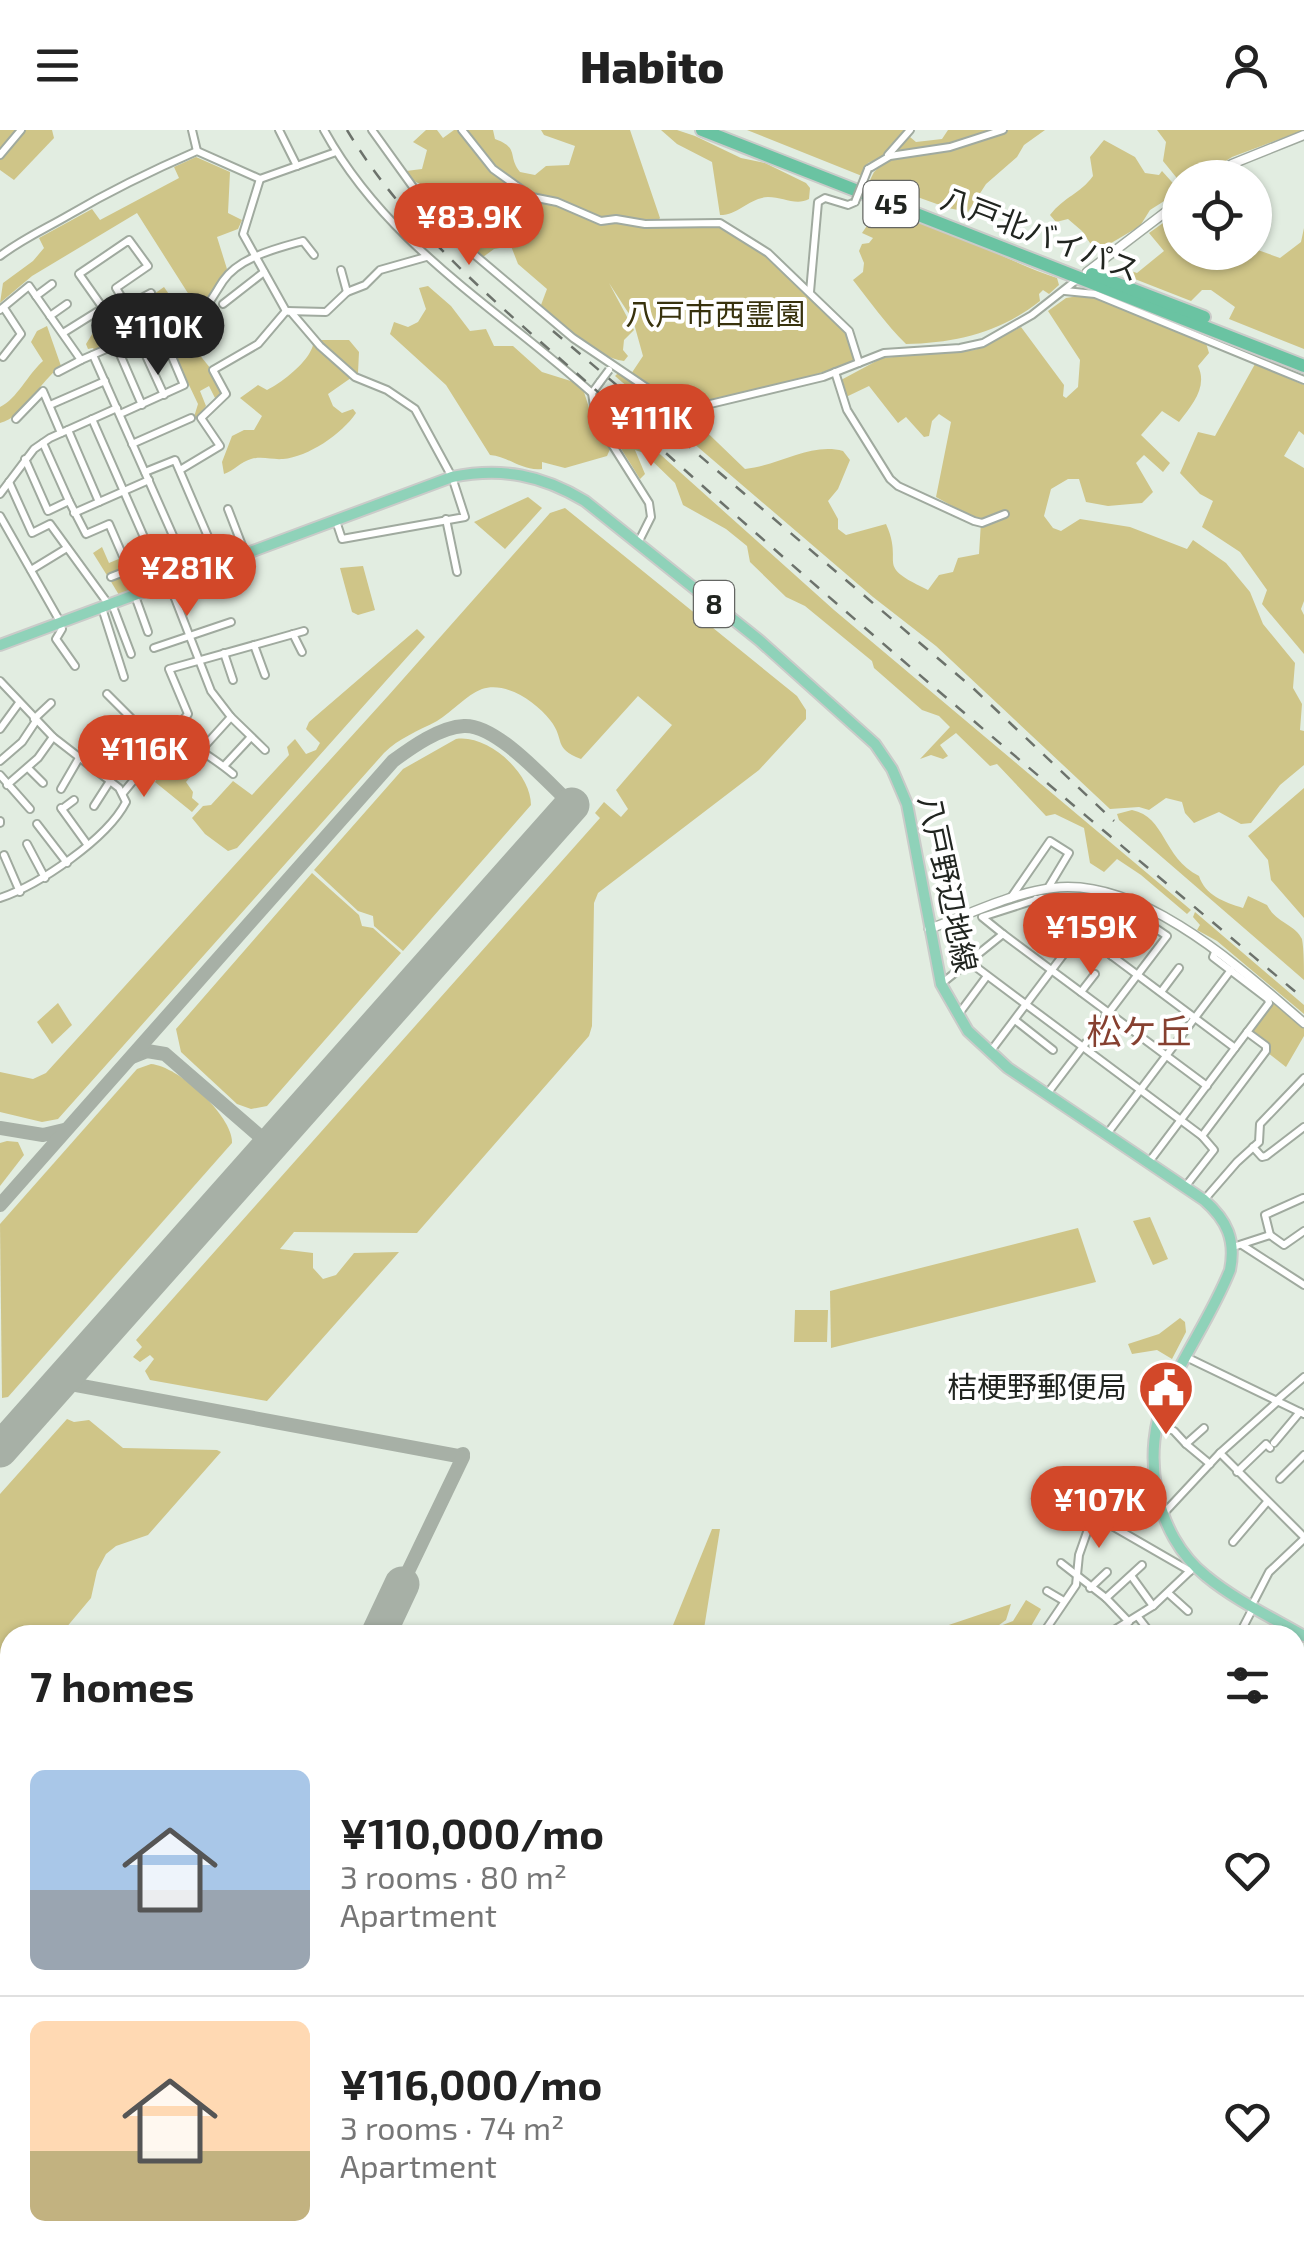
<!DOCTYPE html>
<meta charset="utf-8">
<style>
body{margin:0;font-family:"Exo 2","Noto Sans JP",sans-serif;background:#f2f2f2;color:#222;height:100vh;display:flex;flex-direction:column;font-size:38px;white-space:nowrap}
*{box-sizing:border-box;margin:0}
p{font-size:32px;color:#767676}
.icon{flex:none;width:55px;height:55px;fill:none;stroke:currentColor;stroke-width:2;stroke-linecap:round;stroke-linejoin:round}
.map{position:relative;flex:1;overflow:hidden}
.side{position:absolute;left:0px;top:1495px;width:1305px;height:640px;display:flex;flex-direction:column;background:#fff;border-radius:30px 30px 0 0;box-shadow:0 2px 8px #0004}
.side>*{flex:none}
.fabs{position:absolute;left:1162px;top:30px;display:grid;gap:20px}
.fabs a{display:grid;place-items:center;width:110px;height:110px;border-radius:50%;background:#fff;box-shadow:0 2px 8px #0004;font-size:50px}
.price{position:absolute;translate:-50% -85px;padding:0 22px;border-radius:35px;background:#d24829;color:#fff;font-size:32px;line-height:65px;filter:drop-shadow(0 2px 5px #0008)}
.price::after{content:'';position:absolute;left:50%;top:60px;width:30px;height:22px;margin-left:-15px;background:inherit;clip-path:polygon(0 0,100% 0,50% 100%)}
.price.on{background:#222;color:#fff}
ul{padding:0;list-style:none}
li{display:flex;align-items:center;gap:30px;height:250px;padding:0 30px}
li+li{border-top:2px solid #e0e0e0}
li span{display:grid;place-items:center;flex:none;width:280px;height:200px;border-radius:15px;color:#555}
li>.icon{margin-inline-start:auto}
span .icon{width:120px;height:120px;fill:#fffc;stroke-width:1}
li b{font-size:42px}
h2{display:flex;justify-content:space-between;align-items:center;height:120px;padding:0 30px;font-size:42px}
header{display:flex;justify-content:space-between;align-items:center;height:130px;padding:0 30px;background:#fff;font-size:45px;font-weight:800}
.map>svg:first-child{display:block}
.green{fill:#cfc588}
.lines{fill:none;stroke-linecap:round;stroke-linejoin:round}
.taxiway{stroke:#a7b0a6;stroke-width:14}
.runway{stroke:#a7b0a6;stroke-width:35}
.minor-casing{stroke:#a0aa9f;stroke-width:10}
.tertiary-casing{stroke:#a0aa9f;stroke-width:11}
.primary-casing{stroke:#cacbc9;stroke-width:14}
.trunk-casing{stroke:#cacbc9;stroke-width:16}
.minor{stroke:#fff;stroke-width:6}
.tertiary{stroke:#fff;stroke-width:8}
.primary{stroke:#8fd2b9;stroke-width:10}
.trunk{stroke:#6ac3a2;stroke-width:12}
.rail{stroke:#6c726b;stroke-width:2.5;stroke-dasharray:12 12;stroke-linecap:butt}
.minor-bridge-casing{stroke:#a0aa9f;stroke-width:10;stroke-linecap:butt}
.minor-bridge{stroke:#fff;stroke-width:6}
.labels{text-anchor:middle;stroke-width:8;stroke-linejoin:round;paint-order:stroke}
.shield{fill:#fff;stroke:#646663;stroke-width:2.5}
.shield-label{font-size:28px;font-weight:bold;fill:#212520}
.street-label{font-size:30px;fill:#212520;stroke:#fff}
.park-label{font-size:30px;fill:#38320d;stroke:#fff}
.poi-label{font-size:30px;fill:#212520;stroke:#fff;text-anchor:end}
.quarter-label{font-size:35px;fill:#864030;stroke:#fff}
</style>
<header><svg class="icon" aria-label="menu" viewBox="0 0 24 24"><path d="M4 6h16M4 12h16M4 18h16"/></svg>Habito<svg class="icon" aria-label="person" viewBox="0 0 24 24"><circle cx="12" cy="8" r="4"/><path d="M4 21q1-7 8-7t8 7"/></svg></header>
<div class="map">
<svg width="1304" height="2135" viewBox="0 0 1304 2135">
<rect width="100%" height="100%" fill="#e2ede1"/>
<!-- green -->
<g class="green">
<path d="M0,0H52L54,8L14,50L0,40Z"/>
<path d="M426,0H437L443,8L454,0H493L495,9C520,18 507,26 520,42L535,45L546,36L569,35L575,16L544,5L541,0H630L660,88L657,92L626,87L619,91L647,96L722,95L731,99L782,137L849,204L857,231L792,252L678,277L631,244L643,226L633,190L609,153L634,200L624,210L623,220L628,226L624,231C594,227 564,194 541,175L547,159L518,134L511,116L494,119L483,127C461,108 429,85 422,55L412,50L406,41L422,39L427,20L413,12Z"/>
<path d="M661,0H677L695,6L741,28L765,33L806,53L810,58L809,69C796,76 783,67 768,67C749,68 739,85 720,85L712,32L677,14Z"/>
<path d="M747,0H904L882,27L868,33L862,46Z"/>
<path d="M948,0H1045L1024,15L1017,27L986,54L968,82L948,78L870,50L874,42L910,7L916,12L942,9Z"/>
<path d="M1157,0H1304L1232,27L1200,47L1180,48V52L1163,31L1166,12Z"/>
<path d="M1104,10L1135,27L1145,43L1159,45L1162,41L1180,61L1150,80L1140,96L1096,122L1082,101L1068,89L1056,92L1050,85C1065,66 1080,64 1093,46L1090,27Z"/>
<path d="M196,27L230,42L228,83L242,90L238,99L217,107L227,139L214,164L198,179L137,83L32,146L0,173L3,153L33,131L44,118L39,108L92,79L100,90L179,48L174,37Z"/>
<path d="M1180,81V122H1255V119L1280,128L1301,112L1304,98V219L1229,189L1235,177L1211,160H1202L1191,171L1122,144L1128,140L1137,143L1164,121L1149,103Z"/>
<path d="M878,86C938,88 1001,130 1057,148L1059,155L1049,164L1043,160L1039,164L1040,171C999,203 956,213 906,214C885,193 871,173 853,150L863,142L864,133L859,121L862,114L869,113L873,108L862,103L873,87Z"/>
<path d="M428,156L451,176L470,201L486,199L494,216H513L542,242L574,252L583,259L592,287L611,317L607,326L565,338L542,332V339C521,341 510,327 490,325L446,255L390,204L394,192L408,197L418,192L426,179L419,158Z"/>
<path d="M164,157L186,189L183,192L203,218L198,223L211,239L210,242L222,261L216,270L209,256L200,261L206,276L197,288L194,287L198,274L162,198L154,164Z"/>
<path d="M1078,166L1094,168L1206,213L1209,223L1198,236C1208,257 1192,275 1179,292L1162,281L1141,305L1170,333L1163,342L1144,325L1136,333L1153,362L1142,373L1108,376L1086,372L1079,349H1068L1051,359L1044,386L1053,398L1061,401L1080,389L1130,397L1187,419L1193,410L1226,433L1250,462L1263,494L1295,533L1293,558L1302,574L1300,600L1304,601V635L1280,655L1251,693L1241,694L1219,682L1194,693L1185,683L1182,672L1166,668L1149,680L1139,677L1110,679L936,516L873,467L615,246L618,243L673,282L690,286L745,339C778,336 811,312 843,321L850,330L838,359L828,371L838,389V399L846,405L886,394C905,436 872,434 928,460L939,445L953,442L958,428L979,424L981,392L936,367L951,292L939,284L932,291L929,306L924,307L906,287L898,293L869,256L846,267L841,250L882,228L975,220L1021,197L1064,255L1063,266L1066,268L1078,257L1080,230L1048,181L1066,168Z"/>
<path d="M147,170L155,194L95,221L93,218L88,219L86,214L97,196Z"/>
<path d="M47,196L61,236C39,252 24,287 0,293V277C17,269 28,244 43,231L31,212L37,201Z"/>
<path d="M321,210H349L359,222L358,243L328,264L333,276L342,283L353,279L356,283C342,304 308,327 283,329C272,330 263,326 251,329C240,332 234,341 224,344L222,332L232,306L244,300H254L262,286L240,268L258,255L267,260C281,253 301,237 309,224C318,209 306,219 321,210Z"/>
<path d="M1255,234L1304,255V305L1299,301L1284,326L1304,338V471L1301,479L1304,485V524L1262,474L1267,460L1240,422L1202,397L1213,371L1200,364L1180,343L1198,302L1215,306Z"/>
<path d="M623,291L834,480L1191,780L1187,784L1141,745L1117,729L1104,742L1090,733L1084,698L1055,684L1046,686L997,634L990,636L956,603L940,615L948,626L943,629L931,625L920,629L950,597L939,586L922,580L874,538L872,531L805,476L786,467L750,432L747,416L726,399L683,375L675,353L644,323L635,320L645,344L640,349L620,317Z"/>
<path d="M528,367L542,378L505,419L474,392Z"/>
<path d="M565,378L797,566L806,580V589L759,640L598,763L594,773L592,896L589,906L417,1103L294,1102L280,1119L313,1123V1138L323,1149L336,1145L354,1123L399,1122L267,1271L150,1250L145,1241L154,1229L150,1225L140,1232L133,1227L142,1217L136,1210L600,688L595,683L604,672L621,687L628,679L616,660L672,595L638,566L581,629C552,618 566,610 550,590C536,572 506,551 482,559C466,565 452,582 437,591C418,601 399,608 384,623L58,989L42,992L0,982V942L33,949L46,943L388,566L550,383Z"/>
<path d="M102,417L109,433L121,428L124,440L108,447L93,423Z"/>
<path d="M178,424L186,440L119,465L110,450Z"/>
<path d="M363,436L375,480L358,485L352,482L340,438Z"/>
<path d="M417,499L425,507L237,718L228,721L205,704L192,688L203,676L211,675L233,651L252,665L289,625L287,617L295,609L306,624L316,620L320,613L306,599L309,592Z"/>
<path d="M456,609C488,604 531,643 531,675L403,821L374,796L373,786L358,781L314,740L403,639Z"/>
<path d="M167,614L177,620H186L201,634L186,652L193,662L192,668L199,674L192,682L155,652L171,631L160,622Z"/>
<path d="M1304,658V788L1271,750L1268,730L1248,706Z"/>
<path d="M1132,680C1166,687 1162,727 1199,746C1205,765 1224,772 1243,778L1248,766L1267,775C1276,793 1295,794 1302,809C1304,820 1304,838 1304,850L1119,690L1117,684Z"/>
<path d="M312,743L359,785L362,796L373,798L401,823L267,976L251,979L237,974L181,922L176,899Z"/>
<path d="M1195,782L1304,875V884L1217,811L1197,800L1200,795L1193,787Z"/>
<path d="M1272,871L1304,898V906L1286,937L1268,923L1270,916L1250,902Z"/>
<path d="M58,873L72,895L52,914L37,892Z"/>
<path d="M151,934C178,936 233,986 232,1013L8,1267L2,1268L0,1094L137,939Z"/>
<path d="M7,1011L18,1012L24,1025L0,1056V1013Z"/>
<path d="M1150,1087L1168,1129L1153,1135L1133,1091Z"/>
<path d="M1078,1098L1096,1152L831,1218L830,1161Z"/>
<path d="M795,1180H828L827,1212H794Z"/>
<path d="M1180,1188L1185,1192L1186,1202L1172,1229L1157,1220L1132,1224L1128,1214L1159,1204Z"/>
<path d="M67,1289L74,1292L89,1290L123,1318L217,1320L221,1322L148,1405L116,1416L106,1424L97,1441L91,1468L60,1505H10V1561L0,1573V1364Z"/>
<path d="M712,1399H720L703,1505H669Z"/>
<path d="M1026,1470L1041,1479L1026,1505H919L1011,1474L1006,1490L995,1498L1013,1491Z"/>
<path d="M1304,1817V1881L1295,1888V1828L1300,1826L1298,1819Z"/>
<path d="M1304,1927V2037L1298,2039L1295,2033V1933Z"/>
<path d="M10,1962V2125H1069L1064,2135H0V1963Z"/>
</g>
<g class="lines">
<!-- taxiway -->
<g class="taxiway">
<path d="M132,927L147,921L165,924L270,1015"/>
<path d="M0,998L43,1005L64,1000"/>
<path d="M0,1075L393,631C412,617 440,597 464,596C497,594 548,653 572,675"/>
<path d="M60,1252L458,1326L463,1324"/>
<path d="M402,1454L463,1327"/>
</g>
<!-- runway -->
<g class="runway">
<path d="M0,1320L572,675"/>
<path d="M378,1505L402,1454"/>
<path d="M0,1930L10,1929"/>
</g>
<!-- minor casing -->
<g class="minor-casing">
<g id="minor">
<path d="M192,0L197,21"/>
<path d="M279,0L297,36"/>
<path d="M324,0C387,115 497,178 592,263"/>
<path d="M372,0L436,89L463,115L573,208L681,281L823,247L884,223L960,218L983,213L1032,185L1079,148"/>
<path d="M462,0L493,39L532,67L557,72L601,91L616,89L645,94L720,93L768,123L849,201L859,233"/>
<path d="M0,25L21,0"/>
<path d="M888,25L910,0"/>
<path d="M868,39L890,26L950,17L1003,0"/>
<path d="M260,49L243,104L286,181L291,182L320,216L355,247L387,260L415,279L452,347L465,387L342,409L336,391"/>
<path d="M0,126C22,109 45,99 69,85C110,61 153,40 197,21L260,49L336,22"/>
<path d="M341,140L347,162"/>
<path d="M1065,161L1095,164L1304,250"/>
<path d="M810,162L818,72L825,68L848,75L855,72"/>
<path d="M36,166L52,154"/>
<path d="M223,174L264,142"/>
<path d="M0,180L29,156L81,230L159,196"/>
<path d="M50,186L67,174"/>
<path d="M63,203L103,178L79,144L129,110L148,136L116,158L127,176L151,163L159,196L184,255L120,284"/>
<path d="M137,206L164,265"/>
<path d="M217,206L200,184C211,172 215,163 223,151C239,127 278,118 303,111L314,125"/>
<path d="M116,215L142,275"/>
<path d="M93,225L190,444"/>
<path d="M3,227L21,204L4,178"/>
<path d="M58,242L81,230"/>
<path d="M835,242L847,280L890,349L898,356L974,391L982,393L1005,384"/>
<path d="M600,252L592,263L596,289L649,373L651,387L638,413"/>
<path d="M50,275L105,251"/>
<path d="M16,289L43,261L61,303"/>
<path d="M92,289L154,430"/>
<path d="M68,300L99,372"/>
<path d="M43,313L69,371"/>
<path d="M132,314L191,288"/>
<path d="M25,329L48,381L69,371L86,404L109,394L129,440"/>
<path d="M180,340L220,316L201,288L226,264L213,240L258,214L286,181L326,182L347,162L365,155L380,140L426,127"/>
<path d="M9,352L32,403L50,394L109,475"/>
<path d="M0,364L34,319L50,308L117,278"/>
<path d="M228,379L245,423"/>
<path d="M74,383L149,350"/>
<path d="M0,386L58,488L62,499L56,509L75,536"/>
<path d="M446,389L457,442"/>
<path d="M31,440L67,418"/>
<path d="M111,447L209,409L175,330L145,342"/>
<path d="M169,453L211,561L231,587L202,619"/>
<path d="M135,466L148,502"/>
<path d="M112,474L131,524"/>
<path d="M102,478L124,547"/>
<path d="M293,504L302,522"/>
<path d="M254,515L265,545"/>
<path d="M154,518L231,492"/>
<path d="M224,523L233,550"/>
<path d="M0,551L53,607L119,658L126,672C107,709 39,755 0,768"/>
<path d="M107,564L159,616"/>
<path d="M231,587L265,620"/>
<path d="M34,589L51,573"/>
<path d="M0,599L19,573"/>
<path d="M172,601C193,617 213,627 233,644"/>
<path d="M0,631L22,612L36,591"/>
<path d="M224,636L250,608"/>
<path d="M28,638L43,653"/>
<path d="M0,645L30,679"/>
<path d="M7,655L38,628L53,607"/>
<path d="M61,659L79,628"/>
<path d="M123,663L188,584L169,539L304,501"/>
<path d="M94,676L110,651"/>
<path d="M61,678L87,714"/>
<path d="M62,679L74,670"/>
<path d="M0,691V693"/>
<path d="M37,694L67,733"/>
<path d="M27,714L45,748"/>
<path d="M4,725L20,762"/>
<path d="M1010,769L1050,711L1069,723L1048,758"/>
<path d="M1036,769L1235,918"/>
<path d="M1040,795L1051,780"/>
<path d="M1003,804L982,787L1041,768H1085"/>
<path d="M1112,826L1141,788"/>
<path d="M968,831L1202,1006"/>
<path d="M941,854L1003,804L1207,956"/>
<path d="M1081,862L1095,844"/>
<path d="M1161,862L1179,838"/>
<path d="M958,885L987,846"/>
<path d="M1015,890L1053,920"/>
<path d="M990,922L1103,772L1133,783L1167,806L1047,964"/>
<path d="M1107,1004L1231,840"/>
<path d="M1253,1017L1262,1027L1266,1026L1304,997"/>
<path d="M1149,1032L1269,873L1268,869L1213,827L1215,822"/>
<path d="M1185,1057L1214,1020L1202,1006L1266,921V916L1247,902"/>
<path d="M1204,1070L1237,1032L1259,1012L1260,994L1304,948"/>
<path d="M1270,1105L1265,1085L1303,1068"/>
<path d="M1242,1115L1304,1155"/>
<path d="M1233,1117L1270,1105L1284,1115L1304,1101"/>
<path d="M1186,1227L1304,1284"/>
<path d="M1276,1271L1304,1247"/>
<path d="M1157,1294L1174,1301L1186,1314"/>
<path d="M1204,1298L1186,1314L1210,1334"/>
<path d="M1274,1313L1300,1282"/>
<path d="M1220,1323L1304,1407"/>
<path d="M1237,1342L1266,1314L1270,1318"/>
<path d="M1280,1349L1304,1325"/>
<path d="M1164,1383L1220,1323L1277,1272"/>
<path d="M1233,1412L1267,1372"/>
<path d="M1061,1433L1106,1468L1129,1492"/>
<path d="M1132,1447L1153,1476"/>
<path d="M1090,1458L1107,1442"/>
<path d="M1047,1461L1064,1471"/>
<path d="M1168,1463L1188,1481"/>
<path d="M1106,1468L1142,1435"/>
<path d="M1252,1475L1269,1442L1304,1409"/>
<path d="M1138,1487L1152,1505"/>
<path d="M1069,1501L1077,1505"/>
<path d="M1042,1505L1076,1455L1079,1425L1093,1385L1190,1441"/>
<path d="M1106,1505L1153,1476L1191,1440"/>
<path d="M1239,1505L1254,1476"/>
<path d="M1295,1570L1304,1551"/>
<path d="M1295,1580L1304,1591"/>
<path d="M1295,1606L1304,1618"/>
<path d="M1295,1652L1304,1663"/>
<path d="M1295,1683L1304,1695"/>
<path d="M1295,1722L1304,1734"/>
<path d="M1295,1765L1304,1777"/>
<path d="M1282,2125L1288,2135"/>
<path d="M1068,2135L1073,2125"/>
<path d="M1241,2135L1247,2125"/>
</g>
</g>
<!-- tertiary casing -->
<g class="tertiary-casing">
<g id="tertiary">
<path d="M1211,48L1232,34L1304,5"/>
<path d="M1087,142L1180,71"/>
<path d="M929,799C968,785 1011,763 1053,758C1142,747 1241,839 1304,893"/>
</g>
</g>
<!-- primary casing -->
<g class="primary-casing">
<path id="primary" d="M0,515L452,347C502,337 542,345 585,371L759,510L875,614L892,639L907,674L941,854L968,901L1008,938L1204,1070C1227,1090 1236,1110 1230,1140C1213,1183 1186,1221 1167,1263C1140,1322 1154,1405 1206,1446C1235,1470 1271,1487 1304,1506"/>
</g>
<!-- trunk casing -->
<g class="trunk-casing">
<g id="trunk">
<path d="M702,0L1304,236"/>
<path d="M1092,144L1204,187"/>
</g>
</g>
<!-- minor -->
<use href="#minor" class="minor"/>
<!-- tertiary -->
<use href="#tertiary" class="tertiary"/>
<!-- primary -->
<use href="#primary" class="primary"/>
<!-- trunk -->
<use href="#trunk" class="trunk"/>
<!-- rail -->
<g class="rail">
<path d="M347,0C416,115 528,198 626,287C846,487 1076,677 1304,869"/>
<path d="M553,201L974,559L1114,691"/>
</g>
<!-- minor-bridge casing -->
<g class="minor-bridge-casing">
<g id="minor-bridge">
<path d="M855,72L868,39"/>
<path d="M600,252L609,240"/>
</g>
</g>
<!-- minor-bridge -->
<use href="#minor-bridge" class="minor-bridge"/>
</g>
<!-- icons -->
<defs>
<g id="civic-pin" transform="scale(2.875)"><path d="M0 17L-7.5 6A9.5 9.5 0 1 1 7.5 6Z" fill="#d24829" stroke="#fff"/><path d="M-.6-6.5H3V-4.5H.6V-3L4-1V1h2V6H-6V1h2V-1L-.6-3ZM-1.2 2.5V6h2.4V2.5Z" fill="#fff"/></g>
</defs>
<g fill-rule="evenodd">
<use href="#civic-pin" x="1166" y="1258"/>
</g>
<g class="labels">
<!-- shield labels -->
<g class="shield">
<rect x="863.5" y="51" width="55" height="46" rx="8"/>
<rect x="694" y="451" width="40" height="46" rx="8"/>
</g>
<g class="shield-label">
<text x="891" y="84">45</text>
<text x="714" y="484">8</text>
</g>
<!-- street labels -->
<g class="street-label">
<text transform="translate(1040 105) rotate(21)" y="10">八戸北バイパス</text>
<text transform="translate(947 754) rotate(78)" y="10">八戸野辺地線</text>
</g>
<!-- park labels -->
<g class="park-label">
<text x="715" y="195">八戸市西霊園</text>
</g>
<!-- poi labels -->
<g class="poi-label">
<text x="1127" y="1268">桔梗野郵便局</text>
</g>
<!-- quarter labels -->
<g class="quarter-label">
<text x="1139" y="914">松ケ丘</text>
</g>
</g>
</svg>
<div class="fabs">
<a><svg class="icon" aria-label="locate" viewBox="0 0 24 24"><circle cx="12" cy="12" r="6"/><path d="M12 2v4M12 18v4M2 12h4M18 12h4"/></svg></a>
</div>
<b class="price" style="left:469px;top:138px">¥83.9K</b>
<b class="price on" style="left:158px;top:248px">¥110K</b>
<b class="price" style="left:651px;top:339px">¥111K</b>
<b class="price" style="left:187px;top:489px">¥281K</b>
<b class="price" style="left:144px;top:670px">¥116K</b>
<b class="price" style="left:1091px;top:848px">¥159K</b>
<b class="price" style="left:1099px;top:1421px">¥107K</b>
<section class="side">
<h2>7 homes<svg class="icon" aria-label="filters" viewBox="0 0 24 24"><path d="M4 7h16M4 17h16"/><circle cx="9" cy="7" r="2"/><circle cx="15" cy="17" r="2"/></svg></h2>
<ul>
<li><span style="background:linear-gradient(#a9c7e8 60%,#9aa5b1 0)"><svg class="icon" aria-label="home" viewBox="0 0 24 24"><path d="M3 11l9-7 9 7M6 9v11h12V9"/></svg></span><div><b>¥110,000/mo</b><p>3 rooms · 80 m²</p><p>Apartment</p></div><svg class="icon" aria-label="heart" viewBox="0 0 24 24"><path d="M12 20l-8-8c-3-5 5-10 8-4 3-6 11-1 8 4z"/></svg></li>
<li><span style="background:linear-gradient(#ffd9b3 65%,#c2b280 0)"><svg class="icon" aria-label="home" viewBox="0 0 24 24"><path d="M3 11l9-7 9 7M6 9v11h12V9"/></svg></span><div><b>¥116,000/mo</b><p>3 rooms · 74 m²</p><p>Apartment</p></div><svg class="icon" aria-label="heart" viewBox="0 0 24 24"><path d="M12 20l-8-8c-3-5 5-10 8-4 3-6 11-1 8 4z"/></svg></li>
</ul>
</section>
</div>
